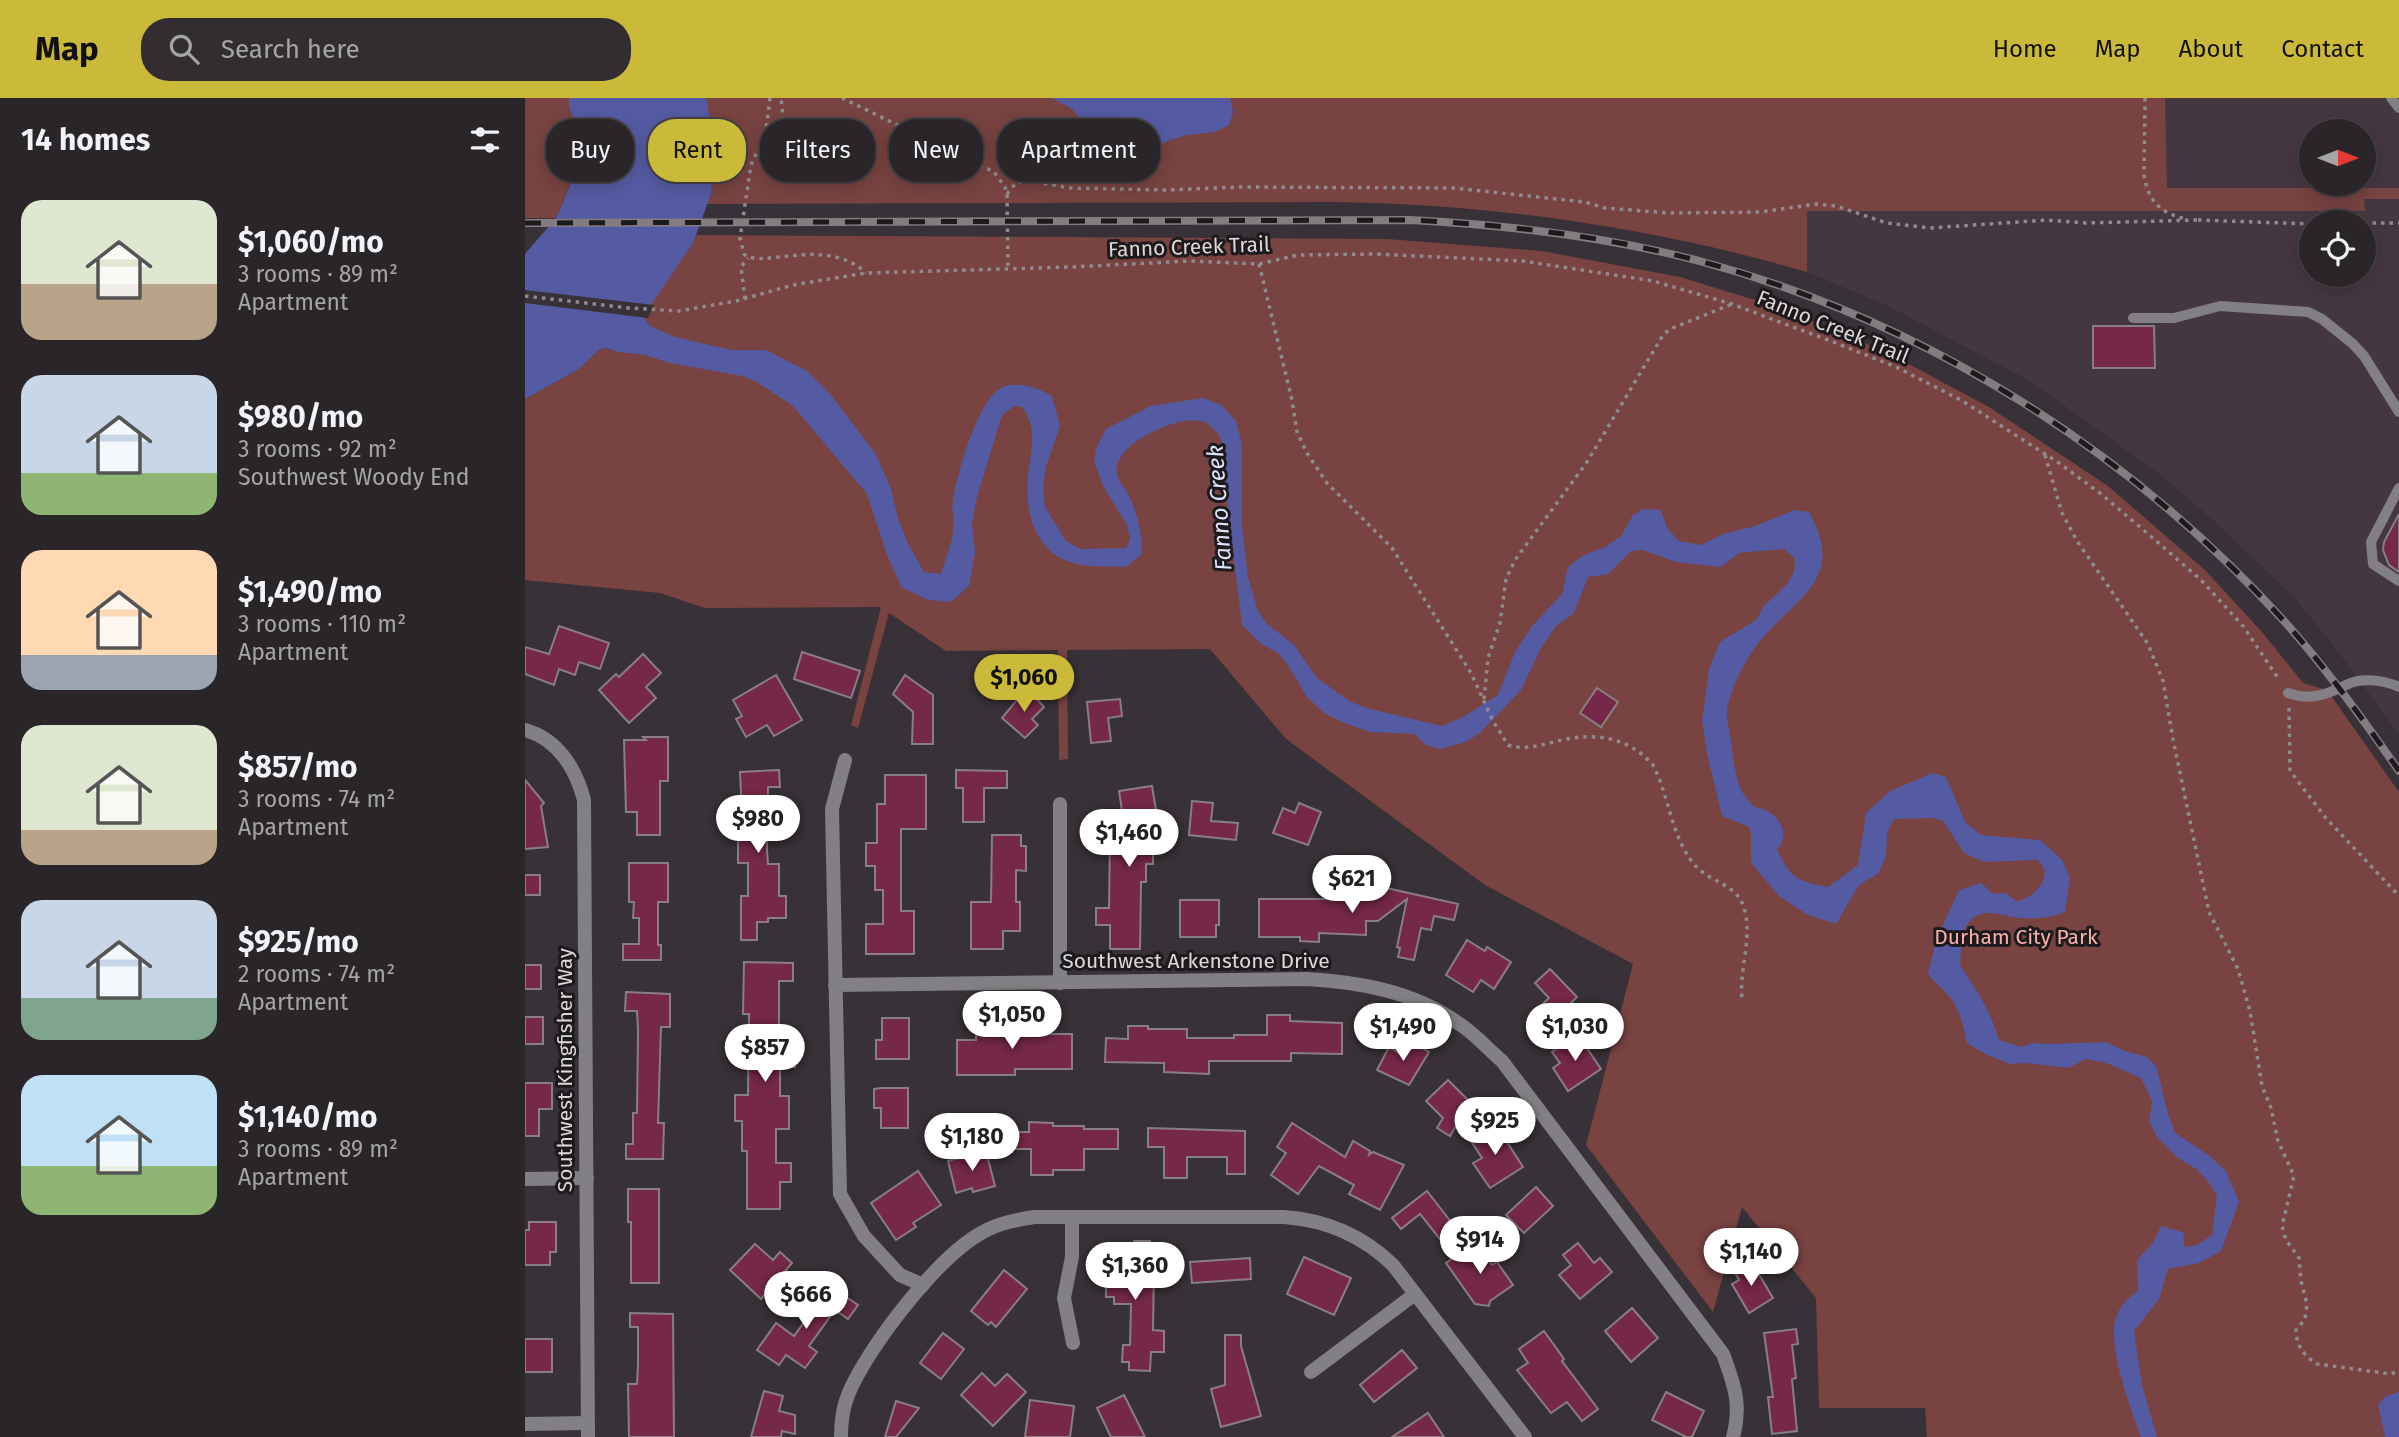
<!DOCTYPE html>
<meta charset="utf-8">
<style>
body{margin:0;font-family:"Fira Sans",sans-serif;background:#322d31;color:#f1f3f6;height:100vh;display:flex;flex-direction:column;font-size:26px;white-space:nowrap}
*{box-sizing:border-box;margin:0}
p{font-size:23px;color:#a5a5a8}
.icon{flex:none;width:38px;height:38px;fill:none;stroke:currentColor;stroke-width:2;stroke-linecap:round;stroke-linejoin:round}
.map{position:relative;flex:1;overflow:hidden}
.drawer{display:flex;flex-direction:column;background:#2a2529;width:525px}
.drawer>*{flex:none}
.guide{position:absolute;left:21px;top:21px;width:665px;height:63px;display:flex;gap:14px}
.needle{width:46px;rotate:90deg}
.tools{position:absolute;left:1774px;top:21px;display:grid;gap:14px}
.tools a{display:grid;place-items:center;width:77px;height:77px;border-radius:50%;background:#2a2529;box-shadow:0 4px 18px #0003,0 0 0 2px #464246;font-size:35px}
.price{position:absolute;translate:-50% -60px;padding:0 16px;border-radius:24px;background:#fff;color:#222;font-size:23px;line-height:46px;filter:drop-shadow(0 2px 4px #0008)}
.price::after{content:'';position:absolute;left:50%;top:42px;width:21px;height:16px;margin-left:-10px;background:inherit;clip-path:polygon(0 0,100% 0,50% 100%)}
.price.selected{background:#cbba39;color:#111}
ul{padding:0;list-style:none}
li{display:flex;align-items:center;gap:21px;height:175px;padding:0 21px}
li span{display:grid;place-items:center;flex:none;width:196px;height:140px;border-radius:21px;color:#555}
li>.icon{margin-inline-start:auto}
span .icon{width:84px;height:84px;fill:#fffc;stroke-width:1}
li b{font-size:30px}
h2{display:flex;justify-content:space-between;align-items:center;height:84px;padding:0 21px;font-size:30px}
.pill{padding:0 24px;border-radius:28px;background:#2a2529;box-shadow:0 4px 18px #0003,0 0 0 2px #464246;font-size:24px;line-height:63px}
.pill.selected{background:#cbba39;color:#111}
header{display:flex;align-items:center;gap:42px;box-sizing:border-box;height:98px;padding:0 35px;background:#cbba39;color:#111}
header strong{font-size:33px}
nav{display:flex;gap:38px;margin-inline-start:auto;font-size:24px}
.search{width:490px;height:63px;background:#322d31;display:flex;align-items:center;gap:18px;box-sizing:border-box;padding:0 24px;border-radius:28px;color:#a5a5a8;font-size:26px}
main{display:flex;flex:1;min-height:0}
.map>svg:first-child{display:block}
.built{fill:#443742;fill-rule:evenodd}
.green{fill:#784341}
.water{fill:#555ba3}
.pier{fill:#383137}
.building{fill:#762849;stroke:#897e81;stroke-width:2}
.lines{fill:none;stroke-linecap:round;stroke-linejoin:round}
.path{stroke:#918b90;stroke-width:3.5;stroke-dasharray:3.5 5;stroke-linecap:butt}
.lane{stroke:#828084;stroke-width:10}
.street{stroke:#828084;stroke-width:14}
.rail-casing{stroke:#837d82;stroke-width:8}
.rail{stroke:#1d1a1d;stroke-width:5;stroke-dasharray:16;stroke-linecap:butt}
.labels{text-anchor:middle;stroke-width:6;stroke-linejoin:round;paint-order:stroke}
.street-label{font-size:21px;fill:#ddd8dc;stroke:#1d1a1d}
.park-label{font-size:21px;fill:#f9b0ab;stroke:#1d1a1d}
.water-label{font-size:23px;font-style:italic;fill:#dfe3f8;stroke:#1d1a1d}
</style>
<header>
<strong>Map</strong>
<div class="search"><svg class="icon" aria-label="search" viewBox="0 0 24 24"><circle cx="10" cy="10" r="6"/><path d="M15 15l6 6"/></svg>Search here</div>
<nav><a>Home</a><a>Map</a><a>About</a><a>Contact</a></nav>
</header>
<main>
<section class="drawer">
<h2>14 homes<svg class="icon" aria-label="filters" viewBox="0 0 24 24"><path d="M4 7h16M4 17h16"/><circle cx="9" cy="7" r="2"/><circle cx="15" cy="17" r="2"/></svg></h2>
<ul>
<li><span style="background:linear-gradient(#dfe7d0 60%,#b9a48a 0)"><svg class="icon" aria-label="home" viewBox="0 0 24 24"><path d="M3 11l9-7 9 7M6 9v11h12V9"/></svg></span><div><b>$1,060/mo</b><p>3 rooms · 89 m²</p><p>Apartment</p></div></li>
<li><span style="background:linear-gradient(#c9d6e8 70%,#8fb573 0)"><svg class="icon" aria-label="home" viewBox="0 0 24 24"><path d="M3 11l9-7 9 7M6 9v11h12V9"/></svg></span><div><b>$980/mo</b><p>3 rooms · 92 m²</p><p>Southwest Woody End</p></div></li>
<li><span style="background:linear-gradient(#ffd9b3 75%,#9aa5b1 0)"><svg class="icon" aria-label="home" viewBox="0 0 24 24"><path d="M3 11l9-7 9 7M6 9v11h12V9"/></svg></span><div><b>$1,490/mo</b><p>3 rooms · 110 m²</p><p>Apartment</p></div></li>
<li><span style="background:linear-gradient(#dfe7d0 75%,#b9a48a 0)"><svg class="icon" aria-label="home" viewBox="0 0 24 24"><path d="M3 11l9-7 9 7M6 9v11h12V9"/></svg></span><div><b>$857/mo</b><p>3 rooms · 74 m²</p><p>Apartment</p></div></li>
<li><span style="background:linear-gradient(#c9d6e8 70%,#7fa58c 0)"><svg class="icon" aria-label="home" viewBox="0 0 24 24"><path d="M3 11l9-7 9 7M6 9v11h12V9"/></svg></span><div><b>$925/mo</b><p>2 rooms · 74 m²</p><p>Apartment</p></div></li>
<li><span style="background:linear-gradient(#bfe0f5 65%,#8fb573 0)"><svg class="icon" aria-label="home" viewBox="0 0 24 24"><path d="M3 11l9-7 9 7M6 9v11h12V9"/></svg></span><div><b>$1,140/mo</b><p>3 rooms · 89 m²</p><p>Apartment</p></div></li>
</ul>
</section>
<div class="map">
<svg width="1874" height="1339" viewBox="0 0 1874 1339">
<rect width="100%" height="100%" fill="#383137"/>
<!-- built -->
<g class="built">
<path d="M1640,0H1874V90H1641ZM1787,33H1839V86H1787Z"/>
<path d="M1839,101H1874V636L1805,543L1769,499L1688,422L1633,375L1505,283L1363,208L1282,174V113H1839ZM1787,124H1839V177H1787Z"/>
</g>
<!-- green -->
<g class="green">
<path d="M0,0H44C44,14 53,23 56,36C60,54 39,102 31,120H0Z"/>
<path d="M174,0H1640L1642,90H1874V101H1839L1840,113H1282V174C1126,129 968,106 805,104L175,106Z"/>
<path d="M171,137L862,141L1017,153L1155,179L1262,212L1363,255L1464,309L1583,388L1680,472L1737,534L1778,585L1802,592L1874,694V1339H1402L1400,1310H1294L1291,1200L1217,1109L1188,1214L1061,1047L1108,866L960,787L761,641L685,551L542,552L543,661L534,662L533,552L421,553L364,515L333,630L326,627L356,509L180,510L135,495L0,482V301L54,271L74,252L81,250L93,254L168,145Z"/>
</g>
<!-- water -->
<g class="water">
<path d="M44,0H181L190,45L186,96L168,145L118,219L125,228L150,239L206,252H241L282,273L306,297L350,355L365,388L373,421L383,446L399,474L416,476C420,462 426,448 428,434C430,424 426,412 428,402C433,375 452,303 476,290C491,282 514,290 527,298L535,328L521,369L518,389L520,409L541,443L555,451L601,450L605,441L602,427L578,388L569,362L572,348L581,331L626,308L678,300L696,307L711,323L717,346V429L723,479L732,511L741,525L769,547L792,580L824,603L841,610L917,628L938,619L973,597L990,554L1007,528L1037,496L1043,469L1057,458L1080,449L1096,438L1108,417L1118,411L1136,412L1142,430L1154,443L1176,447L1198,436L1230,428L1269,412L1284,414C1322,482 1271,499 1234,544C1220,562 1206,589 1202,612C1201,622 1205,634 1206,644C1208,659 1210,678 1216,692C1219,698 1225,704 1229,709C1251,711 1268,734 1252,752C1266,780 1271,783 1303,789L1333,767L1341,715L1365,693L1408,675L1421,679L1440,724L1456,737L1515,742L1537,762L1545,779L1540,814C1526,820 1511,821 1496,820C1477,819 1453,805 1441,829C1436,840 1436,855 1435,867C1451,891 1466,914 1474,942L1496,949L1508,945L1524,946L1581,944L1600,953L1622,959L1632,970L1642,1013L1650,1035L1682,1056L1701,1073L1714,1104L1696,1153L1674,1165L1643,1171L1634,1201L1609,1233L1617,1287L1632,1339H1616C1606,1311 1580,1244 1592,1217C1596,1206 1605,1199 1613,1192L1612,1162L1628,1145L1636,1128L1660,1135L1658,1142L1660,1149L1672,1147L1687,1137L1692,1097L1682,1082L1671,1071L1653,1060L1632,1039L1624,1024L1627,1003L1616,980L1581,965L1561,961L1543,970L1500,965L1485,966L1460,956L1442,945C1438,928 1435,911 1423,897C1416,889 1409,885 1403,875L1412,840L1434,792L1456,785L1468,796L1481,795L1491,803C1503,804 1524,784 1519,771C1518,767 1514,765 1512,762L1459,764L1439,755L1418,723L1409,720L1369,721L1362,735L1361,758L1354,775L1334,787L1311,826L1283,817L1254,798L1226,765V736L1224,729L1197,718L1182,656L1177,623L1184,571L1195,544L1231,522L1239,508L1262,486L1269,474L1270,461L1259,451L1214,455L1196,469L1151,464L1117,452L1106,453L1083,476L1063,479L1049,515L1031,528L1016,550L996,592L956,634L941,644L915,651L901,647L889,636L845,634L819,625L799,615L782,599L763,567L754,556L735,545L717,527L702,404L698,347L694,337L681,324C674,323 666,322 660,323C637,326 582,351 593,380C595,385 599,389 602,394C612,412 617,435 617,456L601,469C582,468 560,470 542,463C506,449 498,404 504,370C507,348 512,328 497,309L489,308L477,317L452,399L447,425L450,455L444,488L427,503L420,504L401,501L376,489L361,454L342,396L268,308L230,283L217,278L145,265L120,257L93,254L81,250L74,252L54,271L0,301V156L31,120L47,83L57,38L44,10Z"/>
<path d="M526,0H705L708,14L704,27L690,34L662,37L645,42L627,50L595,48L563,41C550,14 555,13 526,0Z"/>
<path d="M1874,1294V1339H1860L1853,1307L1861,1298Z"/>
</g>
<!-- pier -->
<path class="pier" d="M0,192L129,207L123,220L0,205Z"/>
<!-- building -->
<g class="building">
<path d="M1568,228H1629L1630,270H1568Z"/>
<path d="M1874,416V474L1864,467L1858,452L1859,444Z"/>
<path d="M34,528L84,545L75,571L54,564L50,577L34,571L29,587L0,576V549L24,556Z"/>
<path d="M277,554L335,573L326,600L269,581Z"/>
<path d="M118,556L136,575L121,589L131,600L104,625L74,592L91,576L94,579Z"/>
<path d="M251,577L277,622L249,638L242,627L221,639L211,621L217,618L208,602Z"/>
<path d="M380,577L408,597V646H387L388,614L368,596Z"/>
<path d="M502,590L519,609L507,621L513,627L500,640L477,620Z"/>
<path d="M1072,590L1093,604L1076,629L1055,615Z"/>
<path d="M595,601L597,618L583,620L586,643L566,645L562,604Z"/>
<path d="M118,639H143V683H135V737H112V714H101L99,642H121Z"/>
<path d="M254,672L255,689H243L242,753L243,766H254V798H261V820H243V824H232V842H216V798H223V765H213V735H218L215,674Z"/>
<path d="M431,672L482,673V690H459V724H438V690H431Z"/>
<path d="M360,677H401V731H376V813H389V856H341V826H358V792H350V768H341V745H352V706H360Z"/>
<path d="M0,682L19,705L16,708L23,749L0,751Z"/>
<path d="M627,688L632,718H628V766H621V784H616L615,851H585V827H571V810H584L585,739H601L594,693Z"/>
<path d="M667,703L688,705L686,723L713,725L711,742L664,737Z"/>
<path d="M774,705L796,714L783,747L748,735L758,710L770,715Z"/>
<path d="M467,737H496V748H501V773L491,772V804H495V833H478V851H446V804H466Z"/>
<path d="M104,765H143V804H133V847H136V862H98V846H114V820H108L109,804H104Z"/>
<rect x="0" y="777" width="15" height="20"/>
<path d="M818,789L866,791L933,806L929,822L909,818L906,832L896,830L889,862L873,859L875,850L872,849L882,801L853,823H841V837L794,835V844L775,843V839H734V801H808V793H818Z"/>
<path d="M655,802H694V827H691V839H655Z"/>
<path d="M942,842L960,853L962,849L986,864L969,891L956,882L948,894L921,877Z"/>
<path d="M219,864L268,865V883H254V936H270V969H255V998H264V1031H251V1065H266V1084H255V1111H222V1053H217V1023H210V997H223L224,916H218Z"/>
<rect x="0" y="867" width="16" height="24"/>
<path d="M1025,871L1052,899L1024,926L1011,912L1024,900L1010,885Z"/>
<path d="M101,894L145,896V929H136L133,1025H139L138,1061H101V1046H108V1015H112L113,932L112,913H100Z"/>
<path d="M742,917H765V923L817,925V956L766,955V963H684V976L639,974V965L580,964L581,940L603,941V928H623V931H662V940H709V937H742Z"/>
<rect x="0" y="919" width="18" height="27"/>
<path d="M357,920H384V961H351V942H357Z"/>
<path d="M451,925L484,926V931H515V936H547V971H490V977H432V942H451Z"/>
<path d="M1053,937L1076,971L1043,993L1028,970L1035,965L1027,954Z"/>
<path d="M887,944L904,954L884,987L852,972L864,949L879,958Z"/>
<path d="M923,982L945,1004L925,1038L912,1030L918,1020L901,1003Z"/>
<path d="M0,985H27V1011H14V1038H0Z"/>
<path d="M356,990H383V1030H356V1010H349V991Z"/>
<path d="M504,1024L528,1025V1028H559V1031H593V1051H559V1072H528V1077H506V1051H481V1034H504Z"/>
<path d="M767,1025L820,1059L828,1043L845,1053L844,1057L848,1054L879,1067L855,1112L824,1096L829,1087L794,1068L773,1096L746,1077L761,1055L752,1049Z"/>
<path d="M971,1027L998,1069L965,1090L948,1065L957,1060L946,1043Z"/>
<path d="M623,1030L720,1033V1076H702V1059H662V1080H639V1049H623Z"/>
<path d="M461,1053L470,1088L448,1094L447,1090L431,1095L423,1063Z"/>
<path d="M393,1073L416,1107L388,1125L391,1129L371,1142L346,1105Z"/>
<path d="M1011,1089L1028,1108L999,1135L981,1117Z"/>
<path d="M103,1091H134V1185H106V1124H103Z"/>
<path d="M902,1093L930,1129L915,1141L895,1116L876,1131L867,1120Z"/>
<path d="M4,1124H31V1154H25V1167H0V1132H4Z"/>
<path d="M609,1143H625V1171H629L628,1232L639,1233V1254H626L625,1273L604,1272V1264H597L598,1247H605L606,1206H589V1199H581V1153H603V1148L609,1149Z"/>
<path d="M1053,1145L1069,1165L1075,1160L1087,1174L1055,1201L1034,1177L1046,1167L1038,1157Z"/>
<path d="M230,1146L248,1162L255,1154L267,1165L236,1201L205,1172Z"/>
<path d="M953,1147L967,1167L972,1164L988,1187L965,1203L964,1208L950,1206L921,1165L932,1157L935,1160Z"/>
<path d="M779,1159L826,1180L809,1217L762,1196Z"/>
<path d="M725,1160L726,1181L667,1185L665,1164Z"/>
<path d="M1226,1163L1248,1200L1224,1215L1207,1186L1214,1182L1209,1173Z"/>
<path d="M479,1172L502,1191L471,1229L466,1224L463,1227L446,1213Z"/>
<path d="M305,1188L333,1207L323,1221L310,1212L284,1248L292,1254L280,1270L261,1257L254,1267L232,1252L251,1225L269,1238Z"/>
<path d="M1107,1210L1133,1240L1106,1264L1080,1233Z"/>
<path d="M105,1215L148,1216L149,1339H104L103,1286H112L113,1266V1229H105Z"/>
<path d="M1271,1231L1273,1246L1267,1247L1271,1280L1267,1281L1272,1333L1247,1336L1243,1299H1248L1239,1235Z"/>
<path d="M1019,1233L1039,1261L1037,1263L1073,1311L1057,1323L1042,1304L1026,1315L992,1272L1003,1265L994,1251Z"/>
<path d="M418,1235L439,1251L416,1281L395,1265Z"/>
<path d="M700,1237H716V1248L736,1318L696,1329L686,1291L700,1287Z"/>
<rect x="0" y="1241" width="27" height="33"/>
<path d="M877,1252L892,1270L849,1304L835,1287Z"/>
<path d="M457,1275L470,1288L482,1276L501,1294L468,1328L436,1297Z"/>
<path d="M239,1293L258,1298L254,1313L270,1317V1336L257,1333L256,1339H226Z"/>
<path d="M1141,1294L1179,1313L1167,1339H1161L1127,1322Z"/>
<path d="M599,1297L620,1339H586L572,1310Z"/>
<path d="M505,1302L549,1308L545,1339H500Z"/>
<path d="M371,1303L394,1310L371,1339H360Z"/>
<path d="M903,1315L919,1339H867Z"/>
</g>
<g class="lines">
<!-- path -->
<g class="path">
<path d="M245,0L239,48L231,56L226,67L215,140L219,156C235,172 301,137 341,175"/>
<path d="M317,0L469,74L480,89L482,96L483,171"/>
<path d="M1620,0L1619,77C1623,103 1636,116 1662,121"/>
<path d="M239,48C263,41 258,20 256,0"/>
<path d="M482,96L491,85L506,83L545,90L642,92L715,89L929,90L1060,104L1080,110L1144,115L1236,114L1291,106L1311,108L1362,125L1405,130L1522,122L1561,125L1673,122"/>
<path d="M1673,122L1787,126"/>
<path d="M1839,125H1874"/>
<path d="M734,166L767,302L772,334L782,355L802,385L867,450L946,575L968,623L983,647C1002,653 1018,646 1037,642C1072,634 1104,640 1128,667C1144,698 1146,737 1168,765C1184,785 1212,785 1219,810C1228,839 1214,871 1217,901"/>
<path d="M0,198L104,210L154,213L211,203L268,187L341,175L546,169L665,163L734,166L773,157L850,156L998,163L1128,183L1207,206L1316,247L1371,269L1436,302L1534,365L1576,396L1622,435L1676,482L1718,528L1755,583"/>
<path d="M220,201L216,169L223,160"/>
<path d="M1520,357L1537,415L1552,443L1623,546L1638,583L1648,641L1684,814L1713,871L1725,913L1737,988L1746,1010L1753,1043L1769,1078L1757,1128L1761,1142L1774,1160L1776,1183L1782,1206L1780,1221L1771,1232C1771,1247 1779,1258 1792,1266L1866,1276L1874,1273"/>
<path d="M959,601L963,560L975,525L981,481L990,462L1062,364L1138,237L1145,231L1207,206"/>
<path d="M1764,610L1765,672L1769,678L1800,719L1874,798"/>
</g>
<!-- lane -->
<g class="lane">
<path d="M1866,0L1874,10"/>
<path d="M1608,220H1649L1695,208L1783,214L1797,221L1828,246L1839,258L1874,314"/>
<path d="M1874,390L1846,444L1848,466L1874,483"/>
<path d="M1763,595C1785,603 1801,597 1821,587C1836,579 1859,582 1874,589"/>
</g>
<!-- street -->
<g class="street">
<path d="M0,632C33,641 51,671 59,702L63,1339"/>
<path d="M320,662L307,711L315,1096L339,1138L375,1177L398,1187"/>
<path d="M535,706V885"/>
<path d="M310,887L782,881C836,884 891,894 936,927C951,937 963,951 977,963L1198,1256C1209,1286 1217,1307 1208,1339"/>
<path d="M0,1081L62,1080"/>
<path d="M547,1119V1159L539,1200L548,1245"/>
<path d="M786,1274L890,1196"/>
<path d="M0,1326L62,1325"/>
<path d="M316,1339C316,1326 318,1309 323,1297C342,1250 413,1158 458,1134C474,1125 491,1122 509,1119H759C801,1122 838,1138 868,1167L1000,1339"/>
</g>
<!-- rail casing -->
<g class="rail-casing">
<path id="rail" d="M0,125L885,122C984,127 1082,138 1178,164C1401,224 1603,352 1759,523C1801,570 1838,621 1874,673"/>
</g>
<!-- rail -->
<use href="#rail" class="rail"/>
</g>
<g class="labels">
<!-- street labels -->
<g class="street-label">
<text transform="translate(664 149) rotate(-2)" y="7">Fanno Creek Trail</text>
<text transform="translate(1308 229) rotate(22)" y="7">Fanno Creek Trail</text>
<text x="671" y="870">Southwest Arkenstone Drive</text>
<text transform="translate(40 972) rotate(-90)" y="7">Southwest Kingfisher Way</text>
</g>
<!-- park labels -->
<g class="park-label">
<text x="1491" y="846">Durham City Park</text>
</g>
<!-- water labels -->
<g class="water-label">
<text transform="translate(694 410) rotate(-94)" y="8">Fanno Creek</text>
</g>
</g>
</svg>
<div class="tools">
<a><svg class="needle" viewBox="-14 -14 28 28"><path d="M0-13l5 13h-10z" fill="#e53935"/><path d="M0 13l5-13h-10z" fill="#a5a5a8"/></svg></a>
<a><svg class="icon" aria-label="locate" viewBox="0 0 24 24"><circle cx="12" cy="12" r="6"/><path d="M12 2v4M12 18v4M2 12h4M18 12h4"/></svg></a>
</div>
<b class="price selected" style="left:499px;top:616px">$1,060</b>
<b class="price" style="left:233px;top:757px">$980</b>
<b class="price" style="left:604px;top:771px">$1,460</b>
<b class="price" style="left:827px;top:817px">$621</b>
<b class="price" style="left:487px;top:953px">$1,050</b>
<b class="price" style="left:878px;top:965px">$1,490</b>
<b class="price" style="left:1050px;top:965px">$1,030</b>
<b class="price" style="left:240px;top:986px">$857</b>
<b class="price" style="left:970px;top:1059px">$925</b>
<b class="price" style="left:447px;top:1075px">$1,180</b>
<b class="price" style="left:955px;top:1178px">$914</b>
<b class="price" style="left:1226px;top:1190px">$1,140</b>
<b class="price" style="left:610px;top:1204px">$1,360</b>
<b class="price" style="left:281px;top:1233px">$666</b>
<div class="guide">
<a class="pill">Buy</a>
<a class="pill selected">Rent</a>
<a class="pill">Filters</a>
<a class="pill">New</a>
<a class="pill">Apartment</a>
</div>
</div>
</main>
